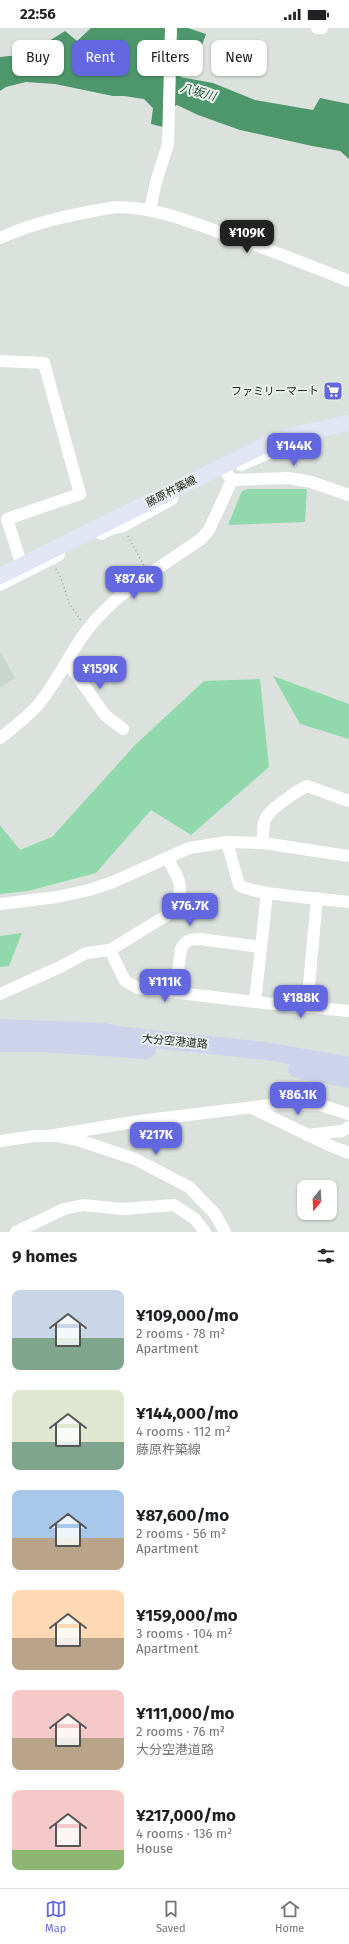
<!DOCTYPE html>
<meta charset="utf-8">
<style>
body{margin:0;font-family:"Fira Sans","Noto Sans JP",sans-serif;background:#f2f2f2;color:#202124;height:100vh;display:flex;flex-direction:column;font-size:15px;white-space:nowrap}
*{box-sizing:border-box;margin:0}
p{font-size:13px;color:#757577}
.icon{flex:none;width:22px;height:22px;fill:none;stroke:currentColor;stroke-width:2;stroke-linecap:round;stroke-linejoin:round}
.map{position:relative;height:1204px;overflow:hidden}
.side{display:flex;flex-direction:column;background:#fff;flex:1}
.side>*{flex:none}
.top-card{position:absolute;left:12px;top:12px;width:325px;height:36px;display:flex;gap:8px}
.needle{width:26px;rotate:198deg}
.tools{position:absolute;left:297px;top:1152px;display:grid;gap:8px}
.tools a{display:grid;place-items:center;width:40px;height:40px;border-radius:8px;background:#fff;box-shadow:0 1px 3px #0004;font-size:20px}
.price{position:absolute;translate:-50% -34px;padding:0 9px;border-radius:8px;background:#6368e0;color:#fff;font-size:13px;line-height:26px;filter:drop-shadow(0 1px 2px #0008)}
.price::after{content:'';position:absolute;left:50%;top:24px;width:12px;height:9px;margin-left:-6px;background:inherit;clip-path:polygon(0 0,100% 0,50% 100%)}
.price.current{background:#222;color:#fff}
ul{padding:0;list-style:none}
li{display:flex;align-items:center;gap:12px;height:100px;padding:0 12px}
li span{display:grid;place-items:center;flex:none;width:112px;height:80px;border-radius:8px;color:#555}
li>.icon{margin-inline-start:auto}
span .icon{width:48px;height:48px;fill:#fffc;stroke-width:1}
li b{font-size:17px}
h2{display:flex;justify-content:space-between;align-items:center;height:48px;padding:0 12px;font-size:17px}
.tag{padding:0 14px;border-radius:8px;background:#fff;box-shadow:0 1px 3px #0004;font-size:14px;line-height:36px}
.tag.current{background:#6368e0;color:#fff}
.status{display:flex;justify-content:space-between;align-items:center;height:28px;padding:0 20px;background:#fff;direction:ltr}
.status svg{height:11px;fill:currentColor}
.tabs{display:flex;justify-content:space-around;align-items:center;height:56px;border-top:1px solid #e0e0e0;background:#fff;font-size:11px;color:#757577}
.tabs a{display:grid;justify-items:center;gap:2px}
.tabs .current{color:#6368e0}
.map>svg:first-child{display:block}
.built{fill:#c8d6cd}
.green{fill:#91d9ac}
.water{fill:#4e966c}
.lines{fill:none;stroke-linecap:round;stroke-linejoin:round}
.path{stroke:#9a9f9b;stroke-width:1.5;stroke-dasharray:1 3;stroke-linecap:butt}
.minor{stroke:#fff;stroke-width:12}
.major{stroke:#e2e5f4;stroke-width:16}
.highway{stroke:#ced3ec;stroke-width:18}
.labels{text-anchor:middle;stroke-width:4;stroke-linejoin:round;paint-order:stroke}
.poi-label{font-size:11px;fill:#252826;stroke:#e8efeb;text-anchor:end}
.street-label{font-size:11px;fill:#252826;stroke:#e8efeb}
.water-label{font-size:12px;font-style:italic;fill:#22573a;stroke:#e8efeb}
</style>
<div class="status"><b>22:56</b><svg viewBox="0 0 49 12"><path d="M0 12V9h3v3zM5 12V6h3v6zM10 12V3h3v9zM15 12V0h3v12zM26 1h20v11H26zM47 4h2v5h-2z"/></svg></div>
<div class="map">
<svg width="349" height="1204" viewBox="0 0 349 1204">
<rect width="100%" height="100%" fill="#dbe2dd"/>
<!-- built -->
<path class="built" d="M0,623L15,650L0,660Z"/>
<!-- green -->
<g class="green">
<path d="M248,461H307L305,494L228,497L242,463Z"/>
<path d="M273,648L349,676V711L300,696Z"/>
<path d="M260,651L269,739L191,807L151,782L96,845L28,863L0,866V797L20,822L52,809L135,717L204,653Z"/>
<path d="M22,905L9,938L0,939V908Z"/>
</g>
<!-- water -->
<path class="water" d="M91,0H188L206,6L201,20L189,30L180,49L213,55L255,72L313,82L320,70L349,76V131L340,123L312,118L240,102L198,87L177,77L169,81L163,99L151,96L153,80L144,71L124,68H113L55,56L26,54L6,59L0,63V29L28,26L65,3L77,13Z"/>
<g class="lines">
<!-- path -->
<g class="path">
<path d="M128,508L144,538"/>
<path d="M56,541L61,550L69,575L82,594"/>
</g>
<!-- minor -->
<g class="minor">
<path d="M317,0H322"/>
<path d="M150,182L156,154L168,116L171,0"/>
<path d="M0,210C30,196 60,189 93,183C101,182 111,179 120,179C155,180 186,192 219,204C263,219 306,236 349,253"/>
<path d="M0,333L44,335L80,466L7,491L22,538"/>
<path d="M241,437L280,420L294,415"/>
<path d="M232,452L289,450L311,454L349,467"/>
<path d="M101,506L111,501L123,498L172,471"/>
<path d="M0,557L59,527"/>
<path d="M67,634L105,687L123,701"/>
<path d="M0,710C13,700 26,690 37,678C57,655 69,626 87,602C117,563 161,539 201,511L209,502L232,452L221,438"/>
<path d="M227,814L239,857C252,867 328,871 349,874"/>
<path d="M263,815C263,807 262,795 267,788C272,780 298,762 307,758L349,773"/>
<path d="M0,876L57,869L89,862L113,854L189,820L227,814L263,815L349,828"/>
<path d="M110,922L125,953L138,960L255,974L349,983"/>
<path d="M175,964L181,921C185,912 191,911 200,911L261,919"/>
<path d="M0,966L62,938L86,925L110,922L172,884C186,860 180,852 167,830"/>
<path d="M255,974L267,865"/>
<path d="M307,979L317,870"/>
<path d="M252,1080L331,1118L349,1125"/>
<path d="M307,1107L342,1103L349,1099"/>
<path d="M49,1108L139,1093L278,1076L320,1077L349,1086"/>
<path d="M0,1113L35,1108H57L81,1113L135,1131L189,1159L215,1186L225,1204"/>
<path d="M16,1204L64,1181L83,1177L123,1181L174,1177L195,1191L205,1204"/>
</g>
<!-- major -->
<path class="major" d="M0,548L271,414L307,404L349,395"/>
<!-- highway -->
<g class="highway">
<path d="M0,1000L104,1004L126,1008L266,1023L349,1038"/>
<path d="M0,1015H42L147,1022"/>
<path d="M297,1041L349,1051"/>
</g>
</g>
<!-- icons -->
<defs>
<g id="supermarket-square" transform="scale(1)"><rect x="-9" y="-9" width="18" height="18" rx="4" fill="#6368e0" stroke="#e8efeb"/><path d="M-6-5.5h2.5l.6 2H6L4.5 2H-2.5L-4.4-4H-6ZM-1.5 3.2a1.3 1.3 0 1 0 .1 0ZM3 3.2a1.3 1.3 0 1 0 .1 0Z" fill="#fff"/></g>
</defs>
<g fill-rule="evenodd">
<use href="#supermarket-square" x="333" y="363"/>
</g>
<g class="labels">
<!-- poi labels -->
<g class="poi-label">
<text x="319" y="367">ファミリーマート</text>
</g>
<!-- street labels -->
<g class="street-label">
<text transform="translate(171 463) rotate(-27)" y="4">藤原杵築線</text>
<text transform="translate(175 1013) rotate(5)" y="4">大分空港道路</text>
</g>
<!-- water labels -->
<g class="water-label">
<text transform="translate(198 64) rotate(16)" y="4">八坂川</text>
</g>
</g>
</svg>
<div class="tools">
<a><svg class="needle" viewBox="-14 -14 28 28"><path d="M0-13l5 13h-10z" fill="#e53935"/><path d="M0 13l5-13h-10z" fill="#757577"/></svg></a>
</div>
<b class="price current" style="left:247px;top:226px">¥109K</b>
<b class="price" style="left:294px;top:439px">¥144K</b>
<b class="price" style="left:134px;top:572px">¥87.6K</b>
<b class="price" style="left:100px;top:662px">¥159K</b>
<b class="price" style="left:190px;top:899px">¥76.7K</b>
<b class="price" style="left:165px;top:975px">¥111K</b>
<b class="price" style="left:301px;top:991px">¥188K</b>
<b class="price" style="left:298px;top:1088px">¥86.1K</b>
<b class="price" style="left:156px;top:1128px">¥217K</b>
<div class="top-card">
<a class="tag">Buy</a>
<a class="tag current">Rent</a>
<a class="tag">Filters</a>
<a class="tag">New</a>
</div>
</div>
<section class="side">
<h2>9 homes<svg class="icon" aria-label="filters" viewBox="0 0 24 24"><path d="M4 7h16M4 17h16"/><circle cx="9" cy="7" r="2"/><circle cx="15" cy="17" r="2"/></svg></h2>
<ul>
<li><span style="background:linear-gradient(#c9d6e8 60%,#7fa58c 0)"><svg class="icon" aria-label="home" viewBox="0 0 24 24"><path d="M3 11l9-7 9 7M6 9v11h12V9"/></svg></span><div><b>¥109,000/mo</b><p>2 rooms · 78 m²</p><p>Apartment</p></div></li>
<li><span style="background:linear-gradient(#dfe7d0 65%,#7fa58c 0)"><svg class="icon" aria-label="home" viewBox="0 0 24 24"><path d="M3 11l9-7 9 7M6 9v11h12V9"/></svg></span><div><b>¥144,000/mo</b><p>4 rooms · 112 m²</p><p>藤原杵築線</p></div></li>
<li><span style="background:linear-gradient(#a9c7e8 60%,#b9a48a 0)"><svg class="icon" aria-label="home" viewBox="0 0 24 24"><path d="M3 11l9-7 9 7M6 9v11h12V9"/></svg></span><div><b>¥87,600/mo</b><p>2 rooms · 56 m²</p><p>Apartment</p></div></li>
<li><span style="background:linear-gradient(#ffd9b3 60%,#b9a48a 0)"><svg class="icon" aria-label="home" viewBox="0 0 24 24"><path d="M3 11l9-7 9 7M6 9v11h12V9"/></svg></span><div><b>¥159,000/mo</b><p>3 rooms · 104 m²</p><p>Apartment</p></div></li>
<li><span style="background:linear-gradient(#f6c9c9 60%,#b9a48a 0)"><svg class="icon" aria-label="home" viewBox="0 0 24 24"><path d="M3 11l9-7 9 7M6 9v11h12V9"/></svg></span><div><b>¥111,000/mo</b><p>2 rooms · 76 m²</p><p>大分空港道路</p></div></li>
<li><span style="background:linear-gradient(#f6c9c9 75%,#8fb573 0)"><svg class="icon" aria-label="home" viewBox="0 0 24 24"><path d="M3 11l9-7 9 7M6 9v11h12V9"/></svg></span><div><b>¥217,000/mo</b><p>4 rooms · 136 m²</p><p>House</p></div></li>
</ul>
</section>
<nav class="tabs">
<a class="current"><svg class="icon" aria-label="map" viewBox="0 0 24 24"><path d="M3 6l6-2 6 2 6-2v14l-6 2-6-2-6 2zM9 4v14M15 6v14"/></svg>Map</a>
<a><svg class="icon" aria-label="saved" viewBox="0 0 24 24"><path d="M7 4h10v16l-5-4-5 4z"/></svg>Saved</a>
<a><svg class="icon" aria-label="home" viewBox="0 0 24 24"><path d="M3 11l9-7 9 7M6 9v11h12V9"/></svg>Home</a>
</nav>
